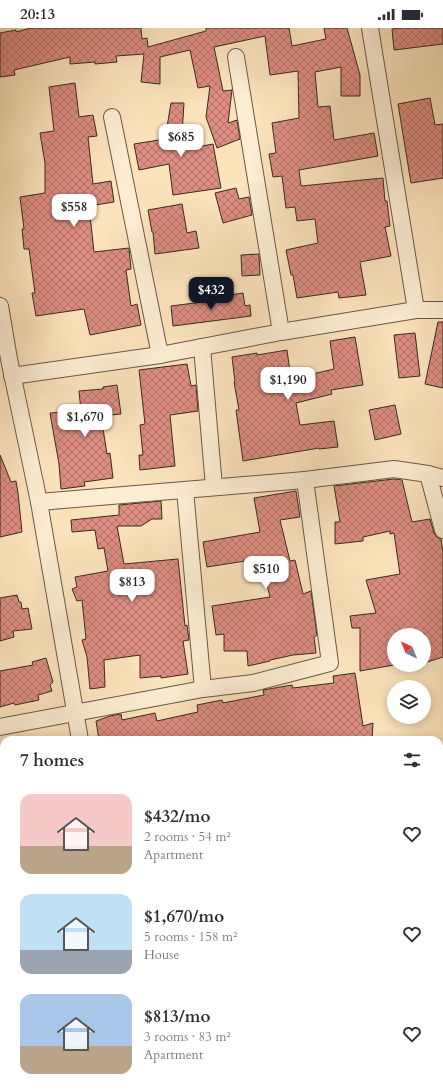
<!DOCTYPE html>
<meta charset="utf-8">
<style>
body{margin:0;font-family:Cardo,serif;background:#f7f7f7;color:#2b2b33;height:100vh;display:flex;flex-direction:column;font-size:15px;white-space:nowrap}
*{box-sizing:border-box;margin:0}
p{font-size:13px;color:#7c7c81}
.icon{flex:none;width:22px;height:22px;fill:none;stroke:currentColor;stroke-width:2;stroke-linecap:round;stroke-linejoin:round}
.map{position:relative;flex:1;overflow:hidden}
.side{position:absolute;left:0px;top:708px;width:443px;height:356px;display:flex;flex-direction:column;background:#fff;border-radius:12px 12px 0 0;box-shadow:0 2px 10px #0003}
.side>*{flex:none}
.needle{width:26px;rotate:317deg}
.buttons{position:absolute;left:387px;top:600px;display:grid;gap:8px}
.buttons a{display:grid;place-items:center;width:44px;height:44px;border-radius:50%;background:#fff;box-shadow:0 2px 10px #0003;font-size:20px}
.price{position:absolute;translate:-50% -34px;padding:0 9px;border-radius:8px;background:#fff;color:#222;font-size:13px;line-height:26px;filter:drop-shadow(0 1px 2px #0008)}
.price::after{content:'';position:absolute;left:50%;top:24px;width:12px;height:9px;margin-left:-6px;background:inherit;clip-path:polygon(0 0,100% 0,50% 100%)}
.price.on{background:#111827;color:#fff}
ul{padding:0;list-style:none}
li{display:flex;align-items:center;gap:12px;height:100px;padding:0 20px}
li span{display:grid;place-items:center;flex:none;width:112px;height:80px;border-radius:12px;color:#555}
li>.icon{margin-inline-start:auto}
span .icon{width:48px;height:48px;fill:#fffc;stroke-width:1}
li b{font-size:17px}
h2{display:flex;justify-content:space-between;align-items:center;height:48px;padding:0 20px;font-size:17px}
.status{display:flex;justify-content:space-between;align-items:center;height:28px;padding:0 20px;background:#fff;direction:ltr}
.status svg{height:11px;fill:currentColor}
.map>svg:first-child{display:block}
.building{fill:url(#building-cross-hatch);stroke:#372b20}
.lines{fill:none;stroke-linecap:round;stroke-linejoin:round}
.street-casing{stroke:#685947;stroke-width:18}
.street{stroke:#fcedd3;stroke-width:16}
</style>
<div class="status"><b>20:13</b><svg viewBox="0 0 49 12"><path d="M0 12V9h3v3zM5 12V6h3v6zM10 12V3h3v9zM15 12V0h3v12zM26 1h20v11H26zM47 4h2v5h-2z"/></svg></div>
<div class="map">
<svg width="443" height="1064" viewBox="0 0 443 1064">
<defs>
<pattern id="building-cross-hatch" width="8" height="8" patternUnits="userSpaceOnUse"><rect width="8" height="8" fill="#dd8d81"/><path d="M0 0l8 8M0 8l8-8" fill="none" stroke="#b47369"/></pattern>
</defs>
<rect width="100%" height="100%" fill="#fbe3bc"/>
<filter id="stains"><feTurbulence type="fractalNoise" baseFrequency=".005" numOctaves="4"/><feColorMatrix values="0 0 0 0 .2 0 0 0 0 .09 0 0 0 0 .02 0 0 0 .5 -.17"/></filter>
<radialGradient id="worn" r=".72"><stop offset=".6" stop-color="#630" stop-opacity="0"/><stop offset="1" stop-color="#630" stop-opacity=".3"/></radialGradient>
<!-- building -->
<g class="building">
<path d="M31,0H141L142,11L147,10L148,19L206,3V0H289L292,18L326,11L324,0H347L360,47V68H341V39L315,44L318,79L330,78L334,112L374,105L378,128L299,142L301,158L383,150L385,173H387L390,198L385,199L391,228L360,234L366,267L339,270L338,264L297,270L293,247H291L286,222L318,215L315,191L297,193L295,179L286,180L282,148L273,149L269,126L276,125L272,95L299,90L298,43L270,47L265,8L214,19L223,63L232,62L228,95L237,92L240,111L217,120L206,89L210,58L198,60L190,22L160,29V56L141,54L144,26L116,28L117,34L95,36V34L70,36V29L14,42L15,47L0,49V5L16,2V4Z"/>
<path d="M400,0H443V16L394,22L392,1Z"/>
<path d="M75,55L79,89L93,87L97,108L88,109L93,156L111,153L114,174L89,178L94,224L129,220L131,241L126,242L131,278L137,276L141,297L90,307L84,281L36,288L32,265H35L29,221H24L22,201H24L20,169L45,165V135L40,105L54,103L49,59Z"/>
<path d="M430,70L435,97L443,96V150L411,155L398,76Z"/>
<path d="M171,75H184L181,122L213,116L221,160L173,167L169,136L139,142L134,116L165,111Z"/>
<path d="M236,160L239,171L249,169L252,187L223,195L215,165Z"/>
<path d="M182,176L187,205L196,203L199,220L155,226L153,204H152L148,182Z"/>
<path d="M259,226L260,247L242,248L241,227Z"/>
<path d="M243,265L245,278L250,277L251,288L173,298L171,278L218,272L217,269Z"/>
<path d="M438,294H443V360L425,356Z"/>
<path d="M415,305L420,348L399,350L394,307Z"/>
<path d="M355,309L363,357L331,362L332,366L296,375L300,397L334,393L338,419L319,421V420L243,433L236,382H239L234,354H235L232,329L257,325V327L287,322L291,351L334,341L330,313Z"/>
<path d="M187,336L191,358L196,357L198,383L170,387L175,438L140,442L139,427H143L140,397L145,396L139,342Z"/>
<path d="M117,357L121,386L101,388L107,426L110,425L113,450L84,454L85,458L61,461L59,436L50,385L81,383L79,363L103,361V359Z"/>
<path d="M395,377L401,406L375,412L369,382Z"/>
<path d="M0,427L11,454L16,453L18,465L22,504L0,509Z"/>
<path d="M394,451L402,452L412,494L430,491L434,505L437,509L441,511L443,524V629L424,635V605L408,607H394V637L360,643V600H352L350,588L376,585L366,552L400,546L394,505L390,506V503L363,509V513L335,516V494H340L334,458Z"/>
<path d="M296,463L300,489L280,492L290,533L295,532L303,566L311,563L317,607L314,609L316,625L293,627L270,632V633L248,638L247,623H224V606L216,607L212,578L270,569L261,532H259L258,531L207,539L203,514L260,504L254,470Z"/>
<path d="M161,473L162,491H152L141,498H117L124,536L178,531L185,598L187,597L189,612L183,613L188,646L161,650V648L140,650V627L104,632L105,659L90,661L87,629L82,612L86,611L82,572L77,573L72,561L77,559L75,549L108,543L104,520L98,521L95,502L72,504L71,492L119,487V477Z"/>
<path d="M17,567L19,574H21L22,581L28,580L32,601L13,603L14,609L0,613V570Z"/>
<path d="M46,630L53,654L50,657L52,663L38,667L39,672L15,677L14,675L0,679V643L33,637L32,634Z"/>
<path d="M355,645L363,698L373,695L372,712H99L96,693L110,688L121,686L122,692L155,685L157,693L198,684L197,677L222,672L223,675L264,667L263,662L292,657L293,660L334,655L333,648Z"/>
</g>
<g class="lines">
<!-- street casing -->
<g class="street-casing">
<g id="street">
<path d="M370,0L416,282"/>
<path d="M236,29L281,304"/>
<path d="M112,89L160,327"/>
<path d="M0,278L9,331L39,474L80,712"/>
<path d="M202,319L214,459"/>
<path d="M12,348L160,327L281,304L416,282H443"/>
<path d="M428,446L443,502"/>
<path d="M185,462L203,661"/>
<path d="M39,474L305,452L394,441L428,446L443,450"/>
<path d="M0,699L203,661L253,655L330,635L305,452"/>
<path d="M439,742L443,732"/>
<path d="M439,823L443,824"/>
<path d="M0,850H4"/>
<path d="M439,980L443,982"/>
<path d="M261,1060L267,1064"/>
<path d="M31,1064L33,1060"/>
</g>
</g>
<!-- street -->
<use href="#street" class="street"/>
</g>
<rect width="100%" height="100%" filter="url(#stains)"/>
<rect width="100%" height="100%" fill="url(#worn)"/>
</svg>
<div class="buttons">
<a><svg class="needle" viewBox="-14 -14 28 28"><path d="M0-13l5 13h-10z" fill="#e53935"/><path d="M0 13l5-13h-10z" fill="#7c7c81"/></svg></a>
<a><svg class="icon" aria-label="layers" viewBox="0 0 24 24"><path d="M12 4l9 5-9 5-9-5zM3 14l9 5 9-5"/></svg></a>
</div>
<b class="price" style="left:181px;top:130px">$685</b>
<b class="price" style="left:74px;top:200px">$558</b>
<b class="price on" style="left:211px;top:283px">$432</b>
<b class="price" style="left:288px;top:373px">$1,190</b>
<b class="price" style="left:85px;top:410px">$1,670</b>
<b class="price" style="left:266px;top:562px">$510</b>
<b class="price" style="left:132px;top:575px">$813</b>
<section class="side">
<h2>7 homes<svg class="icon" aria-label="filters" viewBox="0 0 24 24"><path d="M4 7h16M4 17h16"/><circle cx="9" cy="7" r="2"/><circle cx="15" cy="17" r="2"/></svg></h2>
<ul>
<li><span style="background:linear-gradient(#f6c9c9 65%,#b9a48a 0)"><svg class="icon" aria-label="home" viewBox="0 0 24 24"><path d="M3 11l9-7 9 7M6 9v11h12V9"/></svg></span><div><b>$432/mo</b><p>2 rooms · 54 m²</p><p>Apartment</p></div><svg class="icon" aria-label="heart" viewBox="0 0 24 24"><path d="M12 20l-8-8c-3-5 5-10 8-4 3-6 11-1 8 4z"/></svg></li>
<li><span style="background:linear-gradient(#bfe0f5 70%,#9aa5b1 0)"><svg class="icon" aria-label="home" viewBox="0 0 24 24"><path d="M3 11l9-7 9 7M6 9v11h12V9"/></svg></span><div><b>$1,670/mo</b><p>5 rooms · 158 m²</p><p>House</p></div><svg class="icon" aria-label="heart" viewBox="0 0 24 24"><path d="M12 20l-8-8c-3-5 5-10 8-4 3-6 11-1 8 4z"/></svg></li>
<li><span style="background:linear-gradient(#a9c7e8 65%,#b9a48a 0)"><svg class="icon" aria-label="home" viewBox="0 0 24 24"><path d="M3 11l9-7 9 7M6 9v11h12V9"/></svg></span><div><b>$813/mo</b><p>3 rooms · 83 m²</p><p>Apartment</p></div><svg class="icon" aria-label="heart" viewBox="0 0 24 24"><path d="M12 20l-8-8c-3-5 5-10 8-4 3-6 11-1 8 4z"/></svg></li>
</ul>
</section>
</div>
